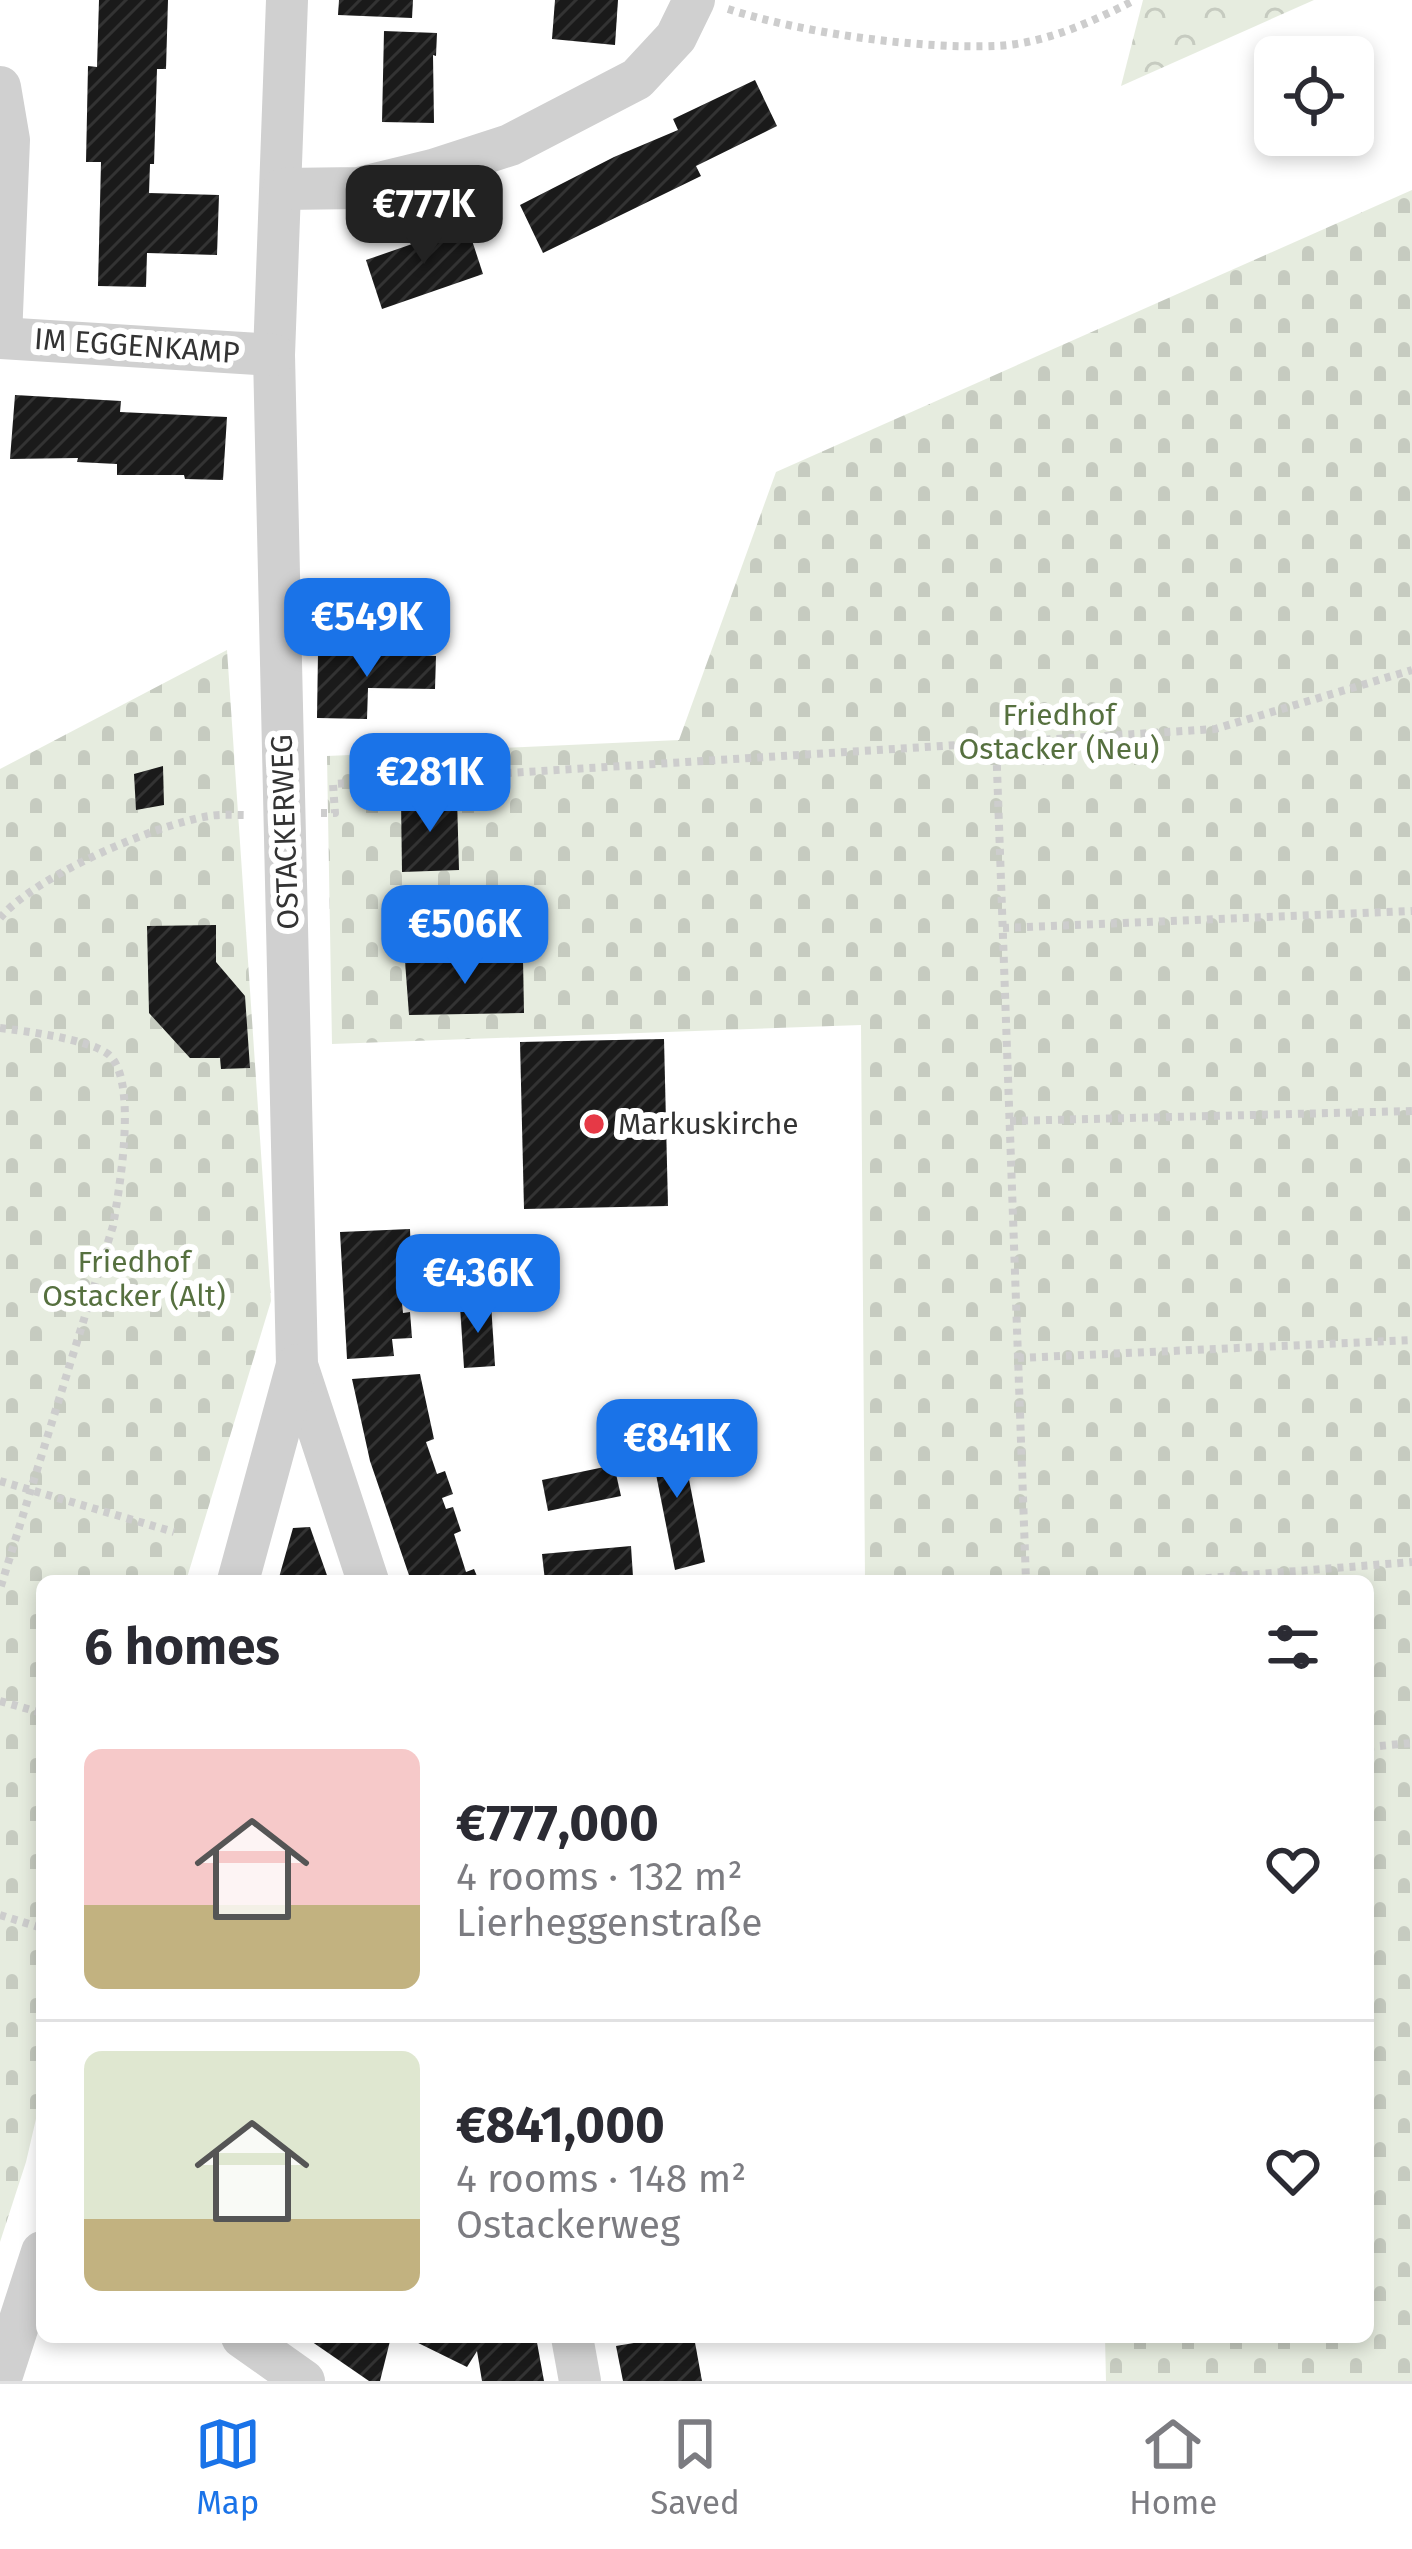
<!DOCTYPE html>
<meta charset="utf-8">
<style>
body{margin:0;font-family:"Fira Sans",sans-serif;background:#f2f2f3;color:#2b2b33;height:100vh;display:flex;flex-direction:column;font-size:45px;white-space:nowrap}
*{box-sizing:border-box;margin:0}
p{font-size:39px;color:#7c7c81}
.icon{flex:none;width:66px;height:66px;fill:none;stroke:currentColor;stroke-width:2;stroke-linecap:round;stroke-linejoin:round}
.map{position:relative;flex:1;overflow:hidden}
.drawer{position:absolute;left:36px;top:1575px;width:1338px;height:768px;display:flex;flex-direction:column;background:#fff;border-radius:18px;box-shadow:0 6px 18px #0003}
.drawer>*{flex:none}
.tools{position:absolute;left:1254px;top:36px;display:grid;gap:24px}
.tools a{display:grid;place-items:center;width:120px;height:120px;border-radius:18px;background:#fff;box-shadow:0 6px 18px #0003;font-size:60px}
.price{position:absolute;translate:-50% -102px;padding:0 27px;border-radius:24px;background:#1a73e8;color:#fff;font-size:39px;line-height:78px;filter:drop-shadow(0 3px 6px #0008)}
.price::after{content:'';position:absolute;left:50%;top:72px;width:36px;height:27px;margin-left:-18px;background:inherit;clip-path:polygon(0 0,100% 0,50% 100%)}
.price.on{background:#222;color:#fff}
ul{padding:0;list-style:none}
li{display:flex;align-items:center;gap:36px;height:300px;padding:0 48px}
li+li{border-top:3px solid #e1e1e2}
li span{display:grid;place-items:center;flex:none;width:336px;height:240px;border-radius:18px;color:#555}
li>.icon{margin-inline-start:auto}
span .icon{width:144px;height:144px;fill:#fffc;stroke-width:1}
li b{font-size:51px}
h2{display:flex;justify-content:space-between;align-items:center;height:144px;padding:0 48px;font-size:51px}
.tab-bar{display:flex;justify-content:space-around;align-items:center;height:168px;border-top:3px solid #e1e1e2;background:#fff;font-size:33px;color:#7c7c81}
.tab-bar a{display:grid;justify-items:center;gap:6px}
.tab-bar .on{color:#1a73e8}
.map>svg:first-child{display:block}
.forest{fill:url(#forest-crowns)}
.cemetery{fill:url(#cemetery-stones)}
.building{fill:url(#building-hatch)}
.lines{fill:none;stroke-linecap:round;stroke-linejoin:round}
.path{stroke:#cdcdcd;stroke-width:8;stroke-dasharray:6 6;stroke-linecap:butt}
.minor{stroke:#d0d0d0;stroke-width:42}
.poi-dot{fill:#e63946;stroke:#fff;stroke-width:4.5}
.labels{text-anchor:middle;stroke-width:12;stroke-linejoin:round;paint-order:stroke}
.street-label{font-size:30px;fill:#333;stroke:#fff}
.park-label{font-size:30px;fill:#56703f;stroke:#fff}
.poi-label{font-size:30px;fill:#333;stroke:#fff;text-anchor:start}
</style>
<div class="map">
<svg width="1412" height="2381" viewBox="0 0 1412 2381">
<defs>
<pattern id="forest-crowns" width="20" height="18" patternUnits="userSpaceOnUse" patternTransform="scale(3)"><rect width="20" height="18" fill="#e6ecdf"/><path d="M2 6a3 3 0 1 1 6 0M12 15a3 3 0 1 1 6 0" fill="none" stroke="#c6cbc0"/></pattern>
<pattern id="cemetery-stones" width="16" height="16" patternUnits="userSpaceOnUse" patternTransform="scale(3)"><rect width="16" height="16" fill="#e6ecdf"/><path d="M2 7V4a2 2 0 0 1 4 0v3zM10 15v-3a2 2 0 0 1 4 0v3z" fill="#c6cbc0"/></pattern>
<pattern id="building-hatch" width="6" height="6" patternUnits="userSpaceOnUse" patternTransform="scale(3)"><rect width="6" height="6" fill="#1a1a1a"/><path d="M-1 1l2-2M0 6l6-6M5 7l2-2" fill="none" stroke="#333"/></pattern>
</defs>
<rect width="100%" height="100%" fill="#fff"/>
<!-- forest -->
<path class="forest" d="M1143,0H1314L1121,86Z"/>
<!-- cemetery -->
<g class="cemetery">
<path d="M1412,190V2381H1106L1105,2337H1368V1581H865L861,1025L332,1044L327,756L679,740L776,472Z"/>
<path d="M227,650L271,1301L186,1581H42V2093L26,2162L0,2242V769Z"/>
</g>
<!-- building -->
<g class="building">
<path d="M99,0H168L166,69H157L154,164H150L149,193L219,195L217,255L147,253L146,287L98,286L101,162H86L88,66L97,67Z"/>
<path d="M339,0H413L412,18L338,15Z"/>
<path d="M555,0H618L615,45L552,39Z"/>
<path d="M384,31L437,33L436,56L433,55L434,123L382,122Z"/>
<path d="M755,80L777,126L696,166L701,176L543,253L520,205L614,157L678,130L673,119Z"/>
<path d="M467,225L483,274L382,309L366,260Z"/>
<path d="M15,395L121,401L120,412L227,417L223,480L185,479L184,475H117V464L77,462L78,458L10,459Z"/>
<path d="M318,653L436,656L435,689L368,688L367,719L317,718Z"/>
<path d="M163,766L164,805L136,810L134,774Z"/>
<path d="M457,798L459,870L402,872L401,800Z"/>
<rect x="468" y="885" width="33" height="29"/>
<path d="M216,925V962L245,996L250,1068L221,1069L220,1058H190L149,1013L147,926Z"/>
<path d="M523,959L524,1013L409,1015L405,961Z"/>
<path d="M664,1039L668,1206L524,1209L520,1042Z"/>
<path d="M410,1229L412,1282H405L406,1298L402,1303L403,1313L410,1312L412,1338L392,1339L394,1356L347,1359L340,1232Z"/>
<path d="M491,1303L495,1366L464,1368L460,1306Z"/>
<path d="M420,1374L434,1439L426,1442L437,1474L445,1471L453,1494L442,1498L446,1509L453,1507L461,1531L454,1534L466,1572L474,1569L479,1581H411L370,1461L352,1379Z"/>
<path d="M680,1433L705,1562L675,1570L649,1439Z"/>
<path d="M614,1465L621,1496L548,1511L542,1480Z"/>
<path d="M310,1527L329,1581H278L293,1528Z"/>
<path d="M631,1546L633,1577L545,1581L542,1554Z"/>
<path d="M305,2337H391L380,2381H369Z"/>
<path d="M406,2337H536L544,2381H482L477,2351L467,2367Z"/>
<path d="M669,2337H694L702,2381H623L616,2346Z"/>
</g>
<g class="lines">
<!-- path -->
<g class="path">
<path d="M728,9C802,33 917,49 995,46C1044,44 1092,22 1135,0"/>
<path d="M996,741L1026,1581"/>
<path d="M321,813H335L333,784L1215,729L1412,670"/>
<path d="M0,918C35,876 154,825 209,816C221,814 234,815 246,815"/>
<path d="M1003,928L1412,911"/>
<path d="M0,1028C25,1031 88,1039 108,1054C139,1079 119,1190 113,1226L0,1589"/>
<path d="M1010,1121L1412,1111"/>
<path d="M1018,1358L1412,1340"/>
<path d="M0,1481L174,1532"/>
<path d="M1170,1581L1412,1562"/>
<path d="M0,1701L42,1713"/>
<path d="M1368,1747L1412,1743"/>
<path d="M0,1915L42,1928"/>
</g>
<!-- minor -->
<g class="minor">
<path d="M287,0L274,355L297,1365L368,1581"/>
<path d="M0,87L9,140L1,338"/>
<path d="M283,189L359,188L433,170L510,145L637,79L676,37L694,0"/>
<path d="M0,338L274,355"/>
<path d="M238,1581L297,1365"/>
<path d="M242,2337L304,2381"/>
<path d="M572,2337L580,2381"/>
<path d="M0,2381L42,2252"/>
</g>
</g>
<!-- markers -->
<circle class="poi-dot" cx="594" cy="1124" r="12"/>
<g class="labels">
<!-- street labels -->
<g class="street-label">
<text transform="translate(137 346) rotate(4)" y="10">IM EGGENKAMP</text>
<text transform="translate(285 832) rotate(-92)" y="10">OSTACKERWEG</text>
</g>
<!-- park labels -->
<g class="park-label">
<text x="1059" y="725">Friedhof<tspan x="1059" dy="34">Ostacker (Neu)</tspan></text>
<text x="134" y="1272">Friedhof<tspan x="134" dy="34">Ostacker (Alt)</tspan></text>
</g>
<!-- poi labels -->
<g class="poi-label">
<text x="618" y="1134">Markuskirche</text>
</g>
</g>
</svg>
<div class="tools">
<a><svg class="icon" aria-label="locate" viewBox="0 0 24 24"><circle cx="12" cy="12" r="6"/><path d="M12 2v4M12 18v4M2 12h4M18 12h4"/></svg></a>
</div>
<b class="price on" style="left:424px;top:267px">€777K</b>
<b class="price" style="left:367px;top:680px">€549K</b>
<b class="price" style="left:430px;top:835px">€281K</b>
<b class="price" style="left:465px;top:987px">€506K</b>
<b class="price" style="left:478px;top:1336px">€436K</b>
<b class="price" style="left:677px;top:1501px">€841K</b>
<section class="drawer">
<h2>6 homes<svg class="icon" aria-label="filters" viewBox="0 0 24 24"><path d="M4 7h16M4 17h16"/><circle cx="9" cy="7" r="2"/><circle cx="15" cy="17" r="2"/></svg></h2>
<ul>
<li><span style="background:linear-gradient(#f6c9c9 65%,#c2b280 0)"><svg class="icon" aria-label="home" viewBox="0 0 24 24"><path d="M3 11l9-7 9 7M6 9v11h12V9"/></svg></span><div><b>€777,000</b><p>4 rooms · 132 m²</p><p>Lierheggenstraße</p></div><svg class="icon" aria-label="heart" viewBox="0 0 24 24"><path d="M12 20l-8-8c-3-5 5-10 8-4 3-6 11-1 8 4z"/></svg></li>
<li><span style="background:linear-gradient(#dfe7d0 70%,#c2b280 0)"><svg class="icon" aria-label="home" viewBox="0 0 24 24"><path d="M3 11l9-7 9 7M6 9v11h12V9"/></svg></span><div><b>€841,000</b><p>4 rooms · 148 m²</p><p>Ostackerweg</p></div><svg class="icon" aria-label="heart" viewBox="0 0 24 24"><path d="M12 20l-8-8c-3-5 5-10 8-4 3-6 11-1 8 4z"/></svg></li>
</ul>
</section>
</div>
<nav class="tab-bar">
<a class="on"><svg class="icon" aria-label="map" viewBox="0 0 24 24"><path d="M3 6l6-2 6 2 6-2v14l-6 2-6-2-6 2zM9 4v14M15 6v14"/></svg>Map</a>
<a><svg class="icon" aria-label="saved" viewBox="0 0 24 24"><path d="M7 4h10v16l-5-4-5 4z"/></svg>Saved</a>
<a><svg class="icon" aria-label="home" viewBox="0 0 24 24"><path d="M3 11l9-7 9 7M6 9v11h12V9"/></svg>Home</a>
</nav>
